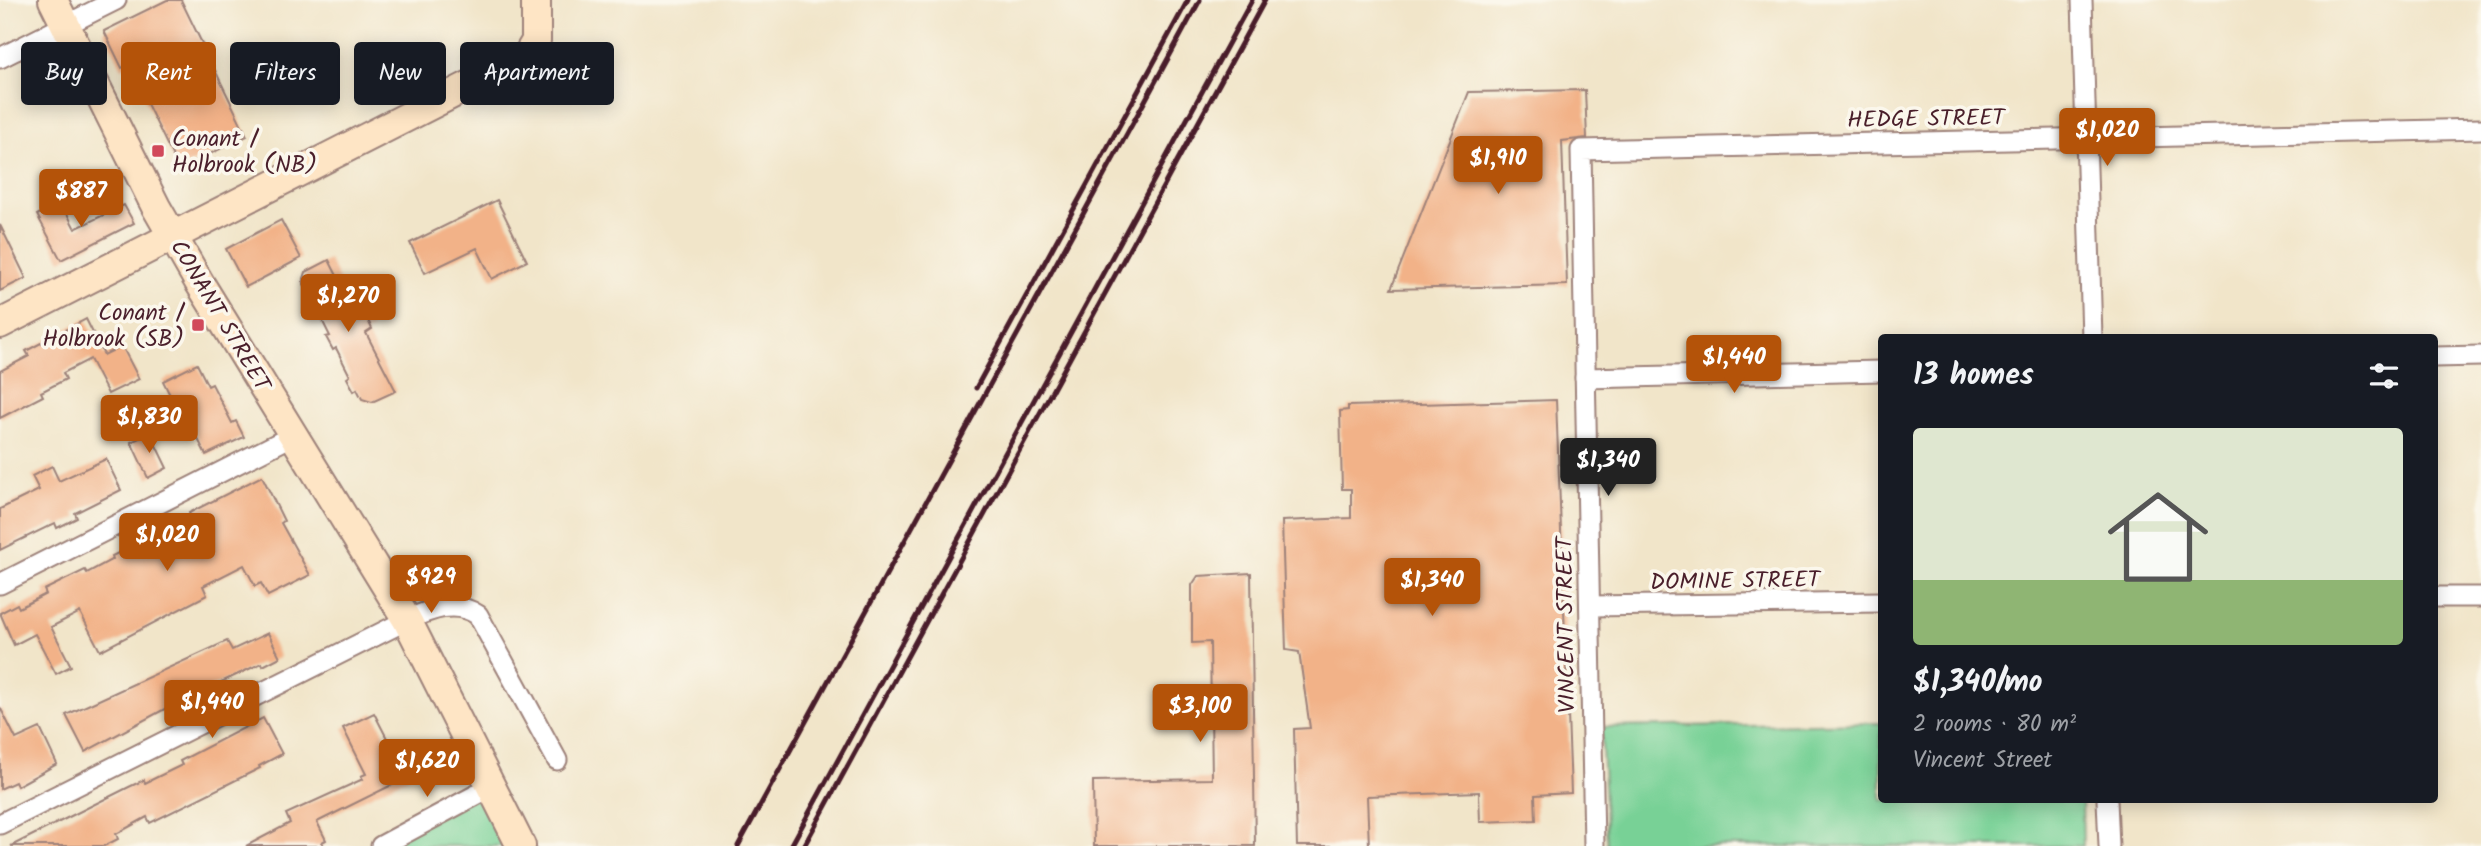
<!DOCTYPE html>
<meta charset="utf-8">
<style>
body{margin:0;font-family:Kalam,sans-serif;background:#242831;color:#f1f3f6;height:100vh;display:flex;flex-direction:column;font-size:26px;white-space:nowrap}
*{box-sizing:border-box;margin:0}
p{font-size:23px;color:#9ea1a6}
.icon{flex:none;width:38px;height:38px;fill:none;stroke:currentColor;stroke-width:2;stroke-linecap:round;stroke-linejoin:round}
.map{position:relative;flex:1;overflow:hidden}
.panel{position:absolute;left:1878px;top:334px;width:560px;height:469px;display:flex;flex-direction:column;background:#171b24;border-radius:7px;box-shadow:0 4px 18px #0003}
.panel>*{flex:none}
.hud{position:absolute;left:21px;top:42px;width:665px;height:63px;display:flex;gap:14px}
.price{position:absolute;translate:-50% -60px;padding:0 16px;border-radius:7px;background:#b45309;color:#fff;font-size:23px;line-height:46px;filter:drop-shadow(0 2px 4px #0008)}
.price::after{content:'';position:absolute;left:50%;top:42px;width:21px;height:16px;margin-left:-10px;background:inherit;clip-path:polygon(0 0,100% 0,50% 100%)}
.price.current{background:#222;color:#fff}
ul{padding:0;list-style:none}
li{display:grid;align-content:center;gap:14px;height:371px;padding:0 35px}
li+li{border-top:2px solid #363941}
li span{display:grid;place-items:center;height:217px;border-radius:7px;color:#555}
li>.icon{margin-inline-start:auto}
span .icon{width:126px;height:126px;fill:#fffc;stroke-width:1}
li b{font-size:30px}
h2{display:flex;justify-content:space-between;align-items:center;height:84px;padding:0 35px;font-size:30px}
.pill{padding:0 24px;border-radius:7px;background:#171b24;box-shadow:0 4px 18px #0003;font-size:24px;line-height:63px}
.pill.current{background:#b45309;color:#fff}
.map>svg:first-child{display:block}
.green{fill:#78d196;stroke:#617860;stroke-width:2}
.building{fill:#f2b288}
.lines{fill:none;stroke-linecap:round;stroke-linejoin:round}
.street-casing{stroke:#9e827a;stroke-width:23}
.secondary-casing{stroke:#9e827a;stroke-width:32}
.street{stroke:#fff;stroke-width:19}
.secondary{stroke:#fee5c5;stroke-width:28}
.rail{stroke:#4a1f2b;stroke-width:5}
.poi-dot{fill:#d1495b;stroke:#fbf7ec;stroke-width:2.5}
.labels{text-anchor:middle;stroke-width:7;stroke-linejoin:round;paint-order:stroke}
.street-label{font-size:23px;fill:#4a1f2b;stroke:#fbf7ec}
.poi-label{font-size:23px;fill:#4a1f2b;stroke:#fbf7ec;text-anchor:start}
</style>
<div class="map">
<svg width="2481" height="846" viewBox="0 0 2481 846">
<rect width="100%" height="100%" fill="#fbf7ec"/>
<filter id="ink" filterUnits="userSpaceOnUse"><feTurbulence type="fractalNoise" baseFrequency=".0143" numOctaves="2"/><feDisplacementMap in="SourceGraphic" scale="14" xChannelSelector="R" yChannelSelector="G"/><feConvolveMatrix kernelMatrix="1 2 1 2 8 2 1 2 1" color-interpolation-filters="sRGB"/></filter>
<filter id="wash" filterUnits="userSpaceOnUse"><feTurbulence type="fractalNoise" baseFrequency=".00686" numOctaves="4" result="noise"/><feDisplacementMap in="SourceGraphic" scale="28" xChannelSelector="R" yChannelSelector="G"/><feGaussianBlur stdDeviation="1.57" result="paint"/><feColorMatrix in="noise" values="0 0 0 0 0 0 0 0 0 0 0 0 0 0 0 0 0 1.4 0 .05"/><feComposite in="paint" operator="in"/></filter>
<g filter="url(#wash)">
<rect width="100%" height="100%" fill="#f1e5c9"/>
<!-- green -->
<g class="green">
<path d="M1881,723V800H2082L2083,846H1607L1601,727Z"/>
<path d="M491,787L521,846H381Z"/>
</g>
<g id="blocks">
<!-- building -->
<g class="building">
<path d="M167,0H181L247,136L179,169L128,65L122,68L104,31Z"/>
<path d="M1585,90L1587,138L1562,141L1567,285L1391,289L1469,92Z"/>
<path d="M497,200L527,261L492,279L477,248L425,273L410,243Z"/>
<path d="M61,202L75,229L124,205L134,223L61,260L37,215Z"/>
<path d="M281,220L301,258L246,287L226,249Z"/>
<path d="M0,225L26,278L0,291Z"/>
<path d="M329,260L360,321L367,318L372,329L366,333L396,391L372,402L362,399L357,389L354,391L347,378L350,376L336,348L333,350L326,337L330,336L303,282L306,272Z"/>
<path d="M86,319L104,355L122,346L139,379L108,394L90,359L63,373L66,379L41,392L43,396L0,418V371L29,356L26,351Z"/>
<path d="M197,364L208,386L212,384L232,423L236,421L244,437L206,455L188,419L187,420L176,399L173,401L163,381Z"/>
<path d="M1556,400L1571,793L1535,795L1536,820L1480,822L1479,792L1367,796L1369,846H1297L1294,729L1310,728L1299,652L1286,650L1282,521L1351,518V489H1342L1340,411L1348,410V406Z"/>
<path d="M150,433L167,468L148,478L131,442Z"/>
<path d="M106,459L121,490L75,513L77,518L57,528L55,523L0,550V509L39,490L32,476L52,466L59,481Z"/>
<path d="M262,476L284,521L281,523L310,575L268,596L261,583L255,586L244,565L203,586L207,595L100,651L80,612L51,627L71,666L56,674L35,634L14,645L0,613L17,604L19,608L46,594L44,590L85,570L87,573L113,559L112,556L191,517L189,513Z"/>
<path d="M1251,573L1255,846H1094L1093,781L1212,779L1210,642L1192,643V585L1198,576Z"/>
<path d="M268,633L280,657L263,666L262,663L174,704L85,752L66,715L227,641L232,650Z"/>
<path d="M0,707L16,739L40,728L57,764L17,786L15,782L0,789Z"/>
<path d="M374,713L397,758L400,756L410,776L317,822L326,840L322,842L324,846H246L290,823L286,814L363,779L361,776L366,774L343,728Z"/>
<path d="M263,718L282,754L259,766L260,768L150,823L147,817L116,834L118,839L104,846H11L129,787L144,780L145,783L182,765L180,761Z"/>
</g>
</g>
</g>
<g filter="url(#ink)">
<use href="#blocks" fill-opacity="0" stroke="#9e827a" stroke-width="2"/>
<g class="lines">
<!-- street casing -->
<g class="street-casing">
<g id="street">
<path d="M2082,0L2092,338"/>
<path d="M0,58L116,0"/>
<path d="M2434,357L2481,356"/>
<path d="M1585,378L1881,371"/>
<path d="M0,584L294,435"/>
<path d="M2434,597H2481"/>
<path d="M1590,606L1881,602"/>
<path d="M2107,800L2109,846"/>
<path d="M0,824L407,620C430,610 455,599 478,615L557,760"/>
<path d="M381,846L491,787"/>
<path d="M1594,846L1581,150L2481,129"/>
</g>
</g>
<!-- secondary casing -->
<g class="secondary-casing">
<g id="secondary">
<path d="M53,0L156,207L199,282L407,620L521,846"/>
<path d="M0,324L527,56L536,41V0"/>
</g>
</g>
<!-- street -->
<use href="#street" class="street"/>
<!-- secondary -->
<use href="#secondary" class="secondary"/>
<!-- rail -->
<g class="rail">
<path d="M976,388L1188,0"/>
<path d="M738,846L1200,0"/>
<path d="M791,846L1252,0"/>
<path d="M804,846L1265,0"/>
</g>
</g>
</g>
<!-- markers -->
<g class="poi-dot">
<rect x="151" y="144" width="14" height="14" rx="3.5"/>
<rect x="191" y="318" width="14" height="14" rx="3.5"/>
</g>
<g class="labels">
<!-- street labels -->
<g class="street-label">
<text transform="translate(1926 118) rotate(-1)" y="8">HEDGE STREET</text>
<text transform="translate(221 315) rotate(59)" y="8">CONANT STREET</text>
<text transform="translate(1735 580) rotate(-1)" y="8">DOMINE STREET</text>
<text transform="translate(1565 625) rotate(-91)" y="8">VINCENT STREET</text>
</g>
<!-- poi labels -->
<g class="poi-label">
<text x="172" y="146">Conant /<tspan x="172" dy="26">Holbrook (NB)</tspan></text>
<text x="184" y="320" text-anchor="end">Conant /<tspan x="184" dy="26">Holbrook (SB)</tspan></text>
</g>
</g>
</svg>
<b class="price" style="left:2107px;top:168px">$1,020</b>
<b class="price" style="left:1498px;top:196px">$1,910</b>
<b class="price" style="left:81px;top:229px">$887</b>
<b class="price" style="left:348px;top:334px">$1,270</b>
<b class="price" style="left:1734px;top:395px">$1,440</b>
<b class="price" style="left:149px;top:455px">$1,830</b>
<b class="price current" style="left:1608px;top:498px">$1,340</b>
<b class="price" style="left:167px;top:573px">$1,020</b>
<b class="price" style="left:431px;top:615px">$929</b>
<b class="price" style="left:1432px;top:618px">$1,340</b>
<b class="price" style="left:212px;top:740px">$1,440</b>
<b class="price" style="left:1200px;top:744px">$3,100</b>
<b class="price" style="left:427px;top:799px">$1,620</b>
<div class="hud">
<a class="pill">Buy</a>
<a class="pill current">Rent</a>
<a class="pill">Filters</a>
<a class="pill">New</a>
<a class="pill">Apartment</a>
</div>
<section class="panel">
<h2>13 homes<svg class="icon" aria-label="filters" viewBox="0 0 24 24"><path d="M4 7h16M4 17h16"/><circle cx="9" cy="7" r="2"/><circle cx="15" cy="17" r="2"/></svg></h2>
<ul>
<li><span style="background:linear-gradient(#dfe7d0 70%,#8fb573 0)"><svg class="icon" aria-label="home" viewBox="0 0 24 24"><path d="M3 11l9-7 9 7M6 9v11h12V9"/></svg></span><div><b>$1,340/mo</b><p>2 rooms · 80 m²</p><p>Vincent Street</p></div></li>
</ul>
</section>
</div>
